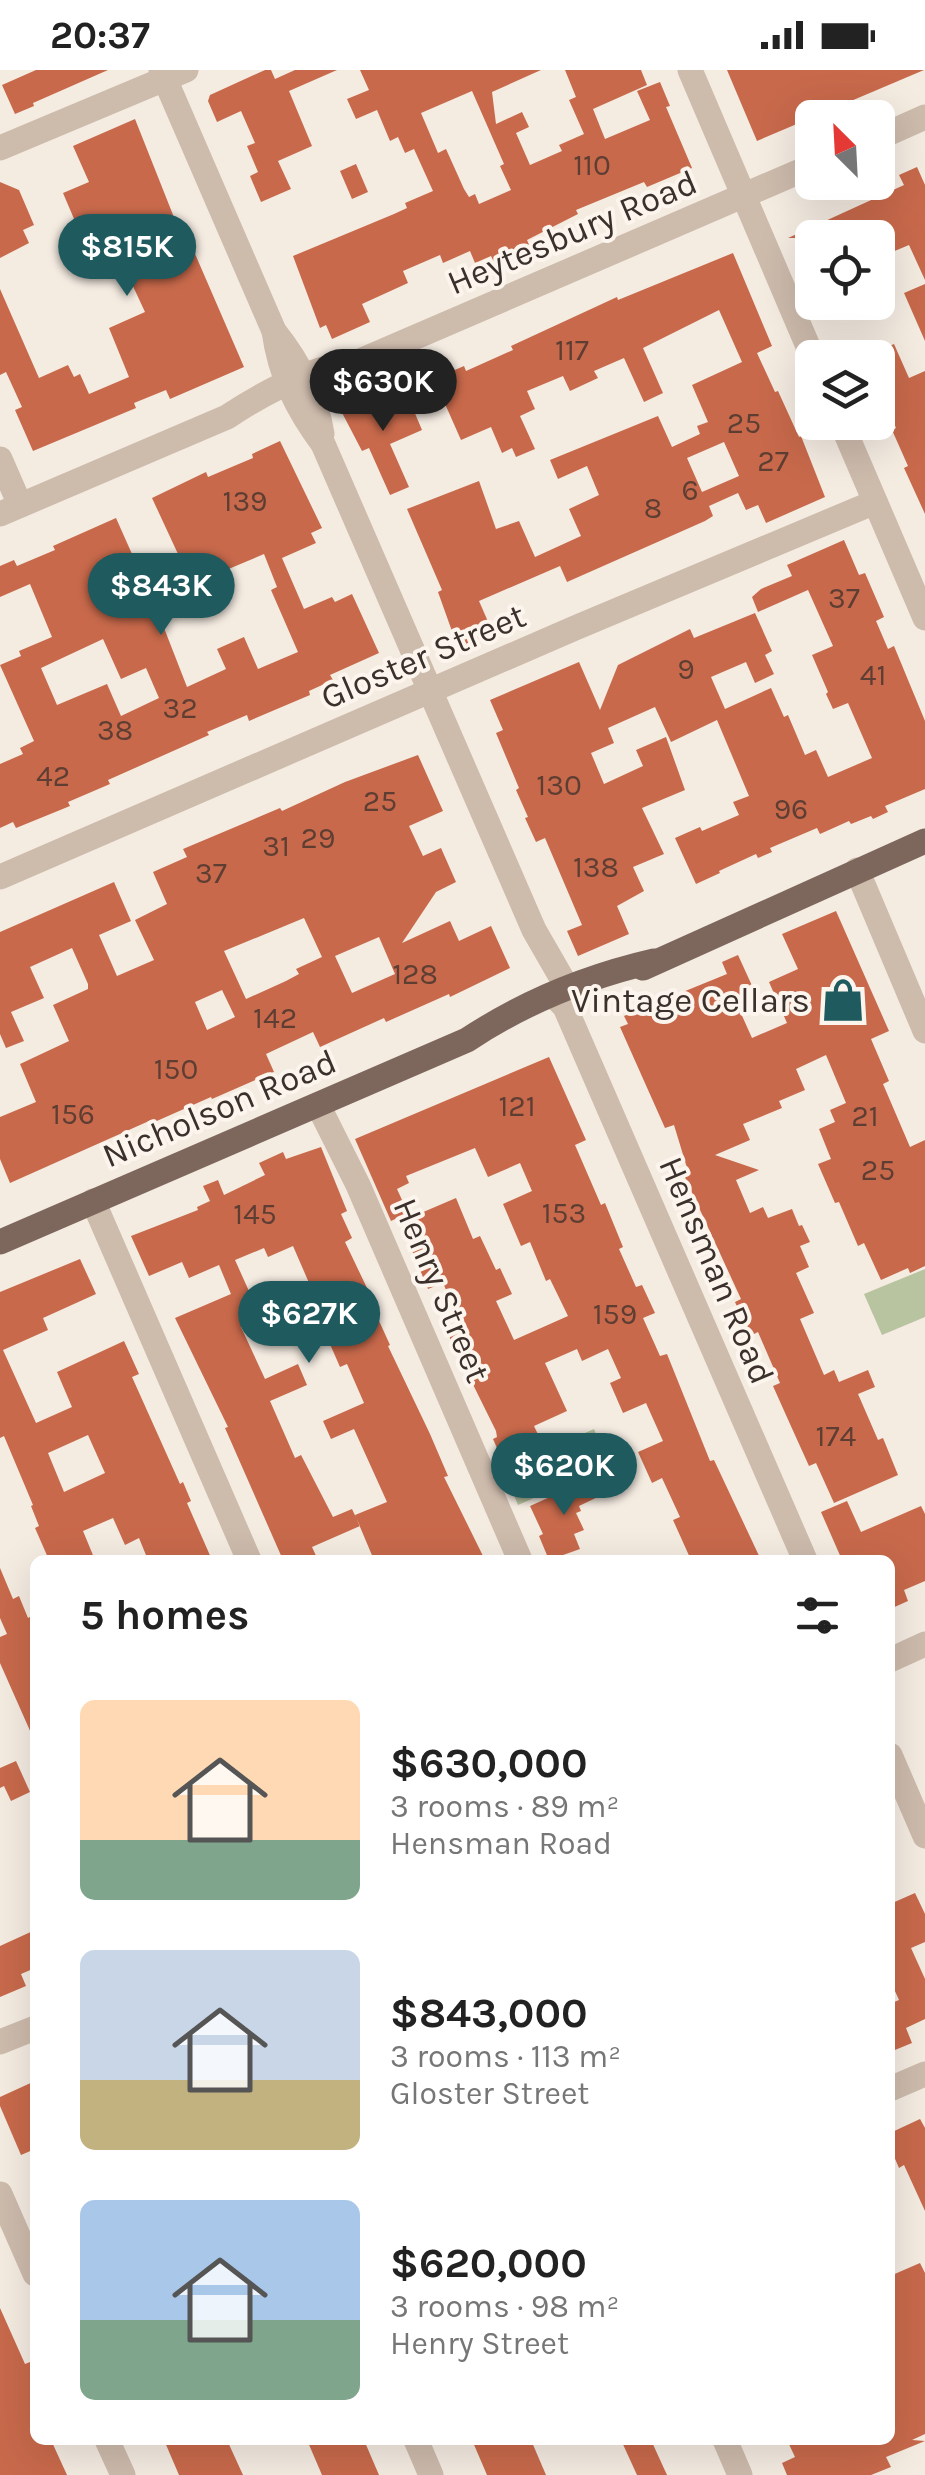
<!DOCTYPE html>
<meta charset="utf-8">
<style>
body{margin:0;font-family:Karla,sans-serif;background:#f2f2f2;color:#222;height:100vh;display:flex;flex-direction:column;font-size:38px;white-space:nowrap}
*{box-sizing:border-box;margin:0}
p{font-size:32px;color:#767676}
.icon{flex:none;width:55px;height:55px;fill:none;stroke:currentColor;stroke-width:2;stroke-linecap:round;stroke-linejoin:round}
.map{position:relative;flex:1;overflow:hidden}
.side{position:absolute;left:30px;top:1485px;width:865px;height:890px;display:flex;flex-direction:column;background:#fff;border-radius:15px;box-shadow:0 10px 40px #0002}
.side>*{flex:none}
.needle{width:65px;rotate:336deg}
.buttons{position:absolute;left:795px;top:30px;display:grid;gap:20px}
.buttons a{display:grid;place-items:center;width:100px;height:100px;border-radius:15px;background:#fff;box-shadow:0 10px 40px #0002;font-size:50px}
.price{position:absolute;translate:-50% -85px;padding:0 22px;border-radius:35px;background:#1f5a5e;color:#fff;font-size:32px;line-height:65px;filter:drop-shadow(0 2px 5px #0008)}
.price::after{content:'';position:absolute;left:50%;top:60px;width:30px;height:22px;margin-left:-15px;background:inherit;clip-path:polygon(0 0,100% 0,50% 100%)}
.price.active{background:#222;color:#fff}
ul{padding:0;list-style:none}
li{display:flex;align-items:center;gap:30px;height:250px;padding:0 50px}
li span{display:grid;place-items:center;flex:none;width:280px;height:200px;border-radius:15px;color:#555}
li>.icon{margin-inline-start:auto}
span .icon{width:120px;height:120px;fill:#fffc;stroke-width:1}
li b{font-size:42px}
h2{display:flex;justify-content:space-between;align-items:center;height:120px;padding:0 50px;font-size:42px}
.status{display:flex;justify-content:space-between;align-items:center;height:70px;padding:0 50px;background:#fff;direction:ltr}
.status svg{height:28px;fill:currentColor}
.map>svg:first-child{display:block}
.green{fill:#b8c4a0}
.building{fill:#c8694b;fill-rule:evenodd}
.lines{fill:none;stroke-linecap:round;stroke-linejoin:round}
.minor{stroke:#cdbbac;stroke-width:25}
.major{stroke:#7d675c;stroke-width:25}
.labels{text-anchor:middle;stroke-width:8;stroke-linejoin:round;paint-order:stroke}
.number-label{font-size:30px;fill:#5e3e33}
.street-label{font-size:35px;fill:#3b302b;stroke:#fbf5ee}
.poi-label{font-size:35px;fill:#3b302b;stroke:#fbf5ee;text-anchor:end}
</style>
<div class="status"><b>20:37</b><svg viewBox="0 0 49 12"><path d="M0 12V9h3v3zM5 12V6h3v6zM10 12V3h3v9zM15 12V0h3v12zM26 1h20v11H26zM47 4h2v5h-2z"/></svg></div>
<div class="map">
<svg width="925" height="2405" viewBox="0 0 925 2405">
<rect width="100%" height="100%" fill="#f4ebe1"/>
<!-- green -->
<g class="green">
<path d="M925,1199V1247L882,1265L864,1224Z"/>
<path d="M594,1359L609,1395L518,1435L503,1399Z"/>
</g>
<!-- building -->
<g class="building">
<path d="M36,0H108L33,33L34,36L15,44L2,15Z"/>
<path d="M265,0H271L275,9L295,0H337L289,21L312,76L278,91L291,119L261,132L250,106L258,102L247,76L255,73L241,41L217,52L208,31L210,25Z"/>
<path d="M360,0H541L492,22L496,54L522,42L529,57L516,63L530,95L562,81L559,75L584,64L569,30L576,27L565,0H641L647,15L593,39L605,69L650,50L637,21L660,12L670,36L666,37L692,98L647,117L644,112L576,140L578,144L527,170L532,182L518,189L516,185L495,194L491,186L475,193L470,181L443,193L440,185L403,201L408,213L362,234L370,252L332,269L326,255L320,258L293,186L394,144L407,138L405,133L433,121L414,79L405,83L398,67L390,71L377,40L356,49L347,29L369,20ZM472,21L504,94L500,96L511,120L479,134L475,124L469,127L464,119L446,79L438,83L421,43Z"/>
<path d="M727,0H924L757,71Z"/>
<path d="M135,49L181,165L186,163L244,297L170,329L166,320L134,333L136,338L33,381L15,340L22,337L6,302L0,305V219L39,308L68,295L74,307L80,304L89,324L129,307L109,258L145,242L118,184L86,198L79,180L86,177L63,123L89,112L73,76Z"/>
<path d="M356,94L368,122L352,129L340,101Z"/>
<path d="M917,97L925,115V210L909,175L878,188V168H788L904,115L899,105Z"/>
<path d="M0,112L19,120L34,155L23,160L29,173L0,188Z"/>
<path d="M733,183L772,276L757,283L775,322L778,321L799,367L801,366L825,427L766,453L758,435L746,440L738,423L709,436L713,446L705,451L567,512L560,496L479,531L493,563L458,578L438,522L442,520L407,439L479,411L496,459L519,451L535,487L581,466L569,439L599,425L587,396L558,409L550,390L658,346L672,377L700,364L697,356L708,352L692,315L742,292L719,240L643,278L663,323L644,332L624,288L594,301L598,308L570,321L563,306L527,321L535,339L520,346L535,379L516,387L512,378L502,383L491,357L461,370L434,309L464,296L466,301L513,280L511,276L617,227L618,230ZM724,372L739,406L702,422L687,388Z"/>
<path d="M925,214V271L904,223Z"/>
<path d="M894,274L909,308L925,301V444L904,398L908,396L892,360L896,358L878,318V281Z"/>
<path d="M406,322L422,360L390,374L409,417L390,425L369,378L362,381L338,335L355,328L360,341Z"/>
<path d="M280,371L322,458L311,463L316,473L282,488L304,539L332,527L335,532L352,524L379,583L330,605L333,610L309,621L310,625L249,651L247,645L207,662L209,665L108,710L110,714L68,732L70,736L16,758L13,752L0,758V694L23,684L20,678L34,671L0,595L21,586L19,581L52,567L30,514L0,527V496L14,490L17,496L55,480L53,476L116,448L136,493L128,496L141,526L150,522L187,617L226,599L217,579L244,567L258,599L298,582L271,520L277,517L264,484L219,503L225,518L191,533L186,514L191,512L152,428L206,402L208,407L253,388L252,384ZM103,569L121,609L146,598L159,628L121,646L107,614L57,635L41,598Z"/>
<path d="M844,470L859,505L865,503L884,547L876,551L888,579L894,576L925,651V719L885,736L888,742L873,749L871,746L851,754L849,751L820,764L817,758L770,778L772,782L758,788L756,784L719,801L720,803L696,814L675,768L700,757L702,761L739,745L733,732L749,726L717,650L671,672L655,637L608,658L614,673L591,683L604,714L643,696L636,680L666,667L685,720L642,738L664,784L633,797L644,821L617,836L629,864L578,886L567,861L582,855L545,768L536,772L525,748L528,747L516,720L519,718L496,663L503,660L490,630L579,592L600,640L618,595L690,559L694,568L755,543L772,581L765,585L774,604L755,613L746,592L711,607L725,639L771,618L784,647L788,645L805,685L816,680L828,707L872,688L848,633L833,639L826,624L828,622L812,585L833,576L808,520L758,542L752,527L761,519L792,506L787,495Z"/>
<path d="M418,685L443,741L409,756L423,786L441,778L456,812L436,822L402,873L450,851L459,871L491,856L510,898L450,927L449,924L386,952L384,948L320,977L313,962L266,984L274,1002L212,1029L211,1027L150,1054L149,1051L10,1113L0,1089V1047L36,1032L20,994L69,971L53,935L88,919V914L72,878L30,897L44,928L11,942L24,971L6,978L0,964V862L114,812L131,851L99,865L117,906L154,890L135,850L167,834L153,802L187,787L183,779L280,738L282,741L345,712ZM304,848L322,887L296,899L299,904L286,911L246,929L224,881ZM379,867L395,904L352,923L335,886ZM222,920L235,947L207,960L195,932Z"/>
<path d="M836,841L889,961L871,969L889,1011L883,1014L910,1077L925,1070V1196L910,1203L908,1198L881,1210L864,1173L858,1176L839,1132L835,1133L818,1094L831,1089L819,1059L835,1052L830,1040L846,1033L826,985L796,999L805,1020L779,1031L782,1038L743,1054L750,1070L715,1085L759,1100L736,1110L750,1143L763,1137L768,1148L792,1139L799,1156L802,1155L810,1172L800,1176L809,1197L796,1203L814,1243L800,1249L824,1305L834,1300L839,1312L868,1300L875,1317L858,1324L878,1370L883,1368L898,1405L834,1433L816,1393L809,1396L790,1354L773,1316L780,1313L758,1262L750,1266L735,1232L741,1229L683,1103L688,1101L674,1055L665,1058L620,957L628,954L624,946L727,904L722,892L738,885L759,931L739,939L752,968L787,953L769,912L798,899L782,864Z"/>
<path d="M549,987L586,1070L575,1075L601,1135L605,1133L623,1177L619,1179L636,1217L642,1215L655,1243L643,1248L660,1286L667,1284L710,1391L714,1390L761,1490H691L673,1450L680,1447L662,1408L652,1413L638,1382L663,1371L646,1333L623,1343L610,1313L621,1308L608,1279L582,1291L577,1279L545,1293L567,1341L534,1356L544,1377L504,1394L493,1369L497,1367L496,1361L447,1262L462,1256L443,1213L428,1219L400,1152L456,1128L473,1169L480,1166L496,1200L500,1198L512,1224L496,1231L514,1270L568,1246L550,1209L546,1211L530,1172L521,1176L503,1134L532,1121L520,1093L488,1107L475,1078L406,1106L409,1113L397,1119L408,1143L391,1151L355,1069Z"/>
<path d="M321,1077L347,1141L341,1144L352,1168L345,1172L378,1241L375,1242L390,1275L388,1276L430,1364L448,1406L444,1407L485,1490H374L355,1445L387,1432L354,1359L331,1369L323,1351L364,1333L347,1294L340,1297L326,1265L305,1274L290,1241L316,1229L293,1176L268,1187L264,1178L235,1190L261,1248L241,1257L265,1309L298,1294L307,1315L270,1331L295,1388L301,1385L333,1447L352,1439L360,1456L312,1477L318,1490H283L225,1358L228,1357L175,1248L231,1224L219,1195L189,1208L182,1192L149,1206L131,1166L198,1140L197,1137L210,1131L203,1116L218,1110L224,1125L265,1105L259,1093L283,1082L286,1089Z"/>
<path d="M80,1189L96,1224L43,1248L48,1260L3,1280L36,1353L72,1337L57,1302L124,1271L139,1304L132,1307L180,1414L183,1412L191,1431L187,1433L212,1490H148L139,1468L125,1475L113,1448L83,1461L95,1490H49L35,1458L39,1456L31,1436L33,1435L4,1366L0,1368V1222ZM88,1365L105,1403L64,1422L48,1383Z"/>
<path d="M594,1407L602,1425L579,1436L581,1441L576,1443L584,1460L574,1464L580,1479L549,1490L539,1466L543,1464L530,1436Z"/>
<path d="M847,1431L861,1462L921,1436L925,1444V1511L904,1520L908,1531L890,1539V1490H842L821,1442Z"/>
<path d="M0,1498L13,1529L19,1526L28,1548L35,1544V1672L0,1593V1567L7,1564L0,1548Z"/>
<path d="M16,1691L30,1722L11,1731L4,1716L0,1718V1698Z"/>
<path d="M915,1823L925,1844V1872L911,1878L925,1909V1949L906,1958L912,1973L890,1982V1922L894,1932L899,1930L890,1910V1902L895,1899L890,1888V1834Z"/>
<path d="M35,1860V1898L21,1904L26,1916L0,1927V1876Z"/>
<path d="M35,2011V2079L21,2085L0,2036V2027Z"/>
<path d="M920,2049L925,2058V2141L904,2095L899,2098L890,2077V2063Z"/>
<path d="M920,2193L925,2203V2364L912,2370L925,2371L886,2387L891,2397L871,2405H787L782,2393L795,2387L787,2370H890V2206Z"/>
<path d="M0,2238L25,2294L30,2292L35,2305V2370H51L67,2405H0Z"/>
<path d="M164,2370H227L243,2405H179Z"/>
<path d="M307,2370H364L379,2405H322Z"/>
<path d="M472,2370H531L546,2405H487Z"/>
<path d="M621,2370H651L667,2405H637Z"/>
</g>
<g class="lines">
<!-- minor -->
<g class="minor">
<path d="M161,0L274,261C299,292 316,325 322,364"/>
<path d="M690,0L813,288"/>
<path d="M878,68L925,47"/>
<path d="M0,78L186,0"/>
<path d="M274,261C280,305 297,339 323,374L534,860L568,919L565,937"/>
<path d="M841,352L925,548"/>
<path d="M0,389L20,435"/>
<path d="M0,444L227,347C266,321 313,297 360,291L812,96"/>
<path d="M857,800L925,961"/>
<path d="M0,807L575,558L875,432"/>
<path d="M555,927L565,937L805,1490"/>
<path d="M318,1035L358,1115L520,1490"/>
<path d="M93,1131L249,1490"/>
<path d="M890,1590L925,1574"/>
<path d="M890,1685L925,1766"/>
<path d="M0,1972L35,1958"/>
<path d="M890,2019L925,2004"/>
<path d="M0,2124L35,2204"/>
<path d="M107,2370L123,2405"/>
<path d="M416,2370L431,2405"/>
<path d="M725,2370L740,2405"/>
</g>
<!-- major -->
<g class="major">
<path d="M643,898L925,771"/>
<path d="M0,1172L467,970C523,933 589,906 654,891"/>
</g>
</g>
<!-- icons -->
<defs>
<g id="shop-bare" transform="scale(3.45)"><path d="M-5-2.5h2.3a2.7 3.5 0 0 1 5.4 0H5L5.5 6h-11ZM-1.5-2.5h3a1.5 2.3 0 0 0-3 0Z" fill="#1f5a5e" stroke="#fbf5ee" stroke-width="2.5" paint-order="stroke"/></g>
</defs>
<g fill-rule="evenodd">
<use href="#shop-bare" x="843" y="930"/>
</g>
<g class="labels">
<!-- number labels -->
<g class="number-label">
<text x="592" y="105">110</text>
<text x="572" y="290">117</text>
<text x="744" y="363">25</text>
<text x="773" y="401">27</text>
<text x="690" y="430">6</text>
<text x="245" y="441">139</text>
<text x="653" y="448">8</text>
<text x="844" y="538">37</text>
<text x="686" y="609">9</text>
<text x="873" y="615">41</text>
<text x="180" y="648">32</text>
<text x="115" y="670">38</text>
<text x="53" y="716">42</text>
<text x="559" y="725">130</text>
<text x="380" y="741">25</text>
<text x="791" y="749">96</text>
<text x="318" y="778">29</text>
<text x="276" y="786">31</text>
<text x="596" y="807">138</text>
<text x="211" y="813">37</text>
<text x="415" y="914">128</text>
<text x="275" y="958">142</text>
<text x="176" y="1009">150</text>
<text x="517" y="1046">121</text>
<text x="73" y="1054">156</text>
<text x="865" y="1056">21</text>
<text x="878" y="1110">25</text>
<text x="564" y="1153">153</text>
<text x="255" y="1154">145</text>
<text x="615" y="1254">159</text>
<text x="836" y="1376">174</text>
</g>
<!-- street labels -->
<g class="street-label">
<text transform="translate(572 162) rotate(-23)" y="12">Heytesbury Road</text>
<text transform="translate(423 586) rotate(-23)" y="12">Gloster Street</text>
<text transform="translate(219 1038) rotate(-23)" y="12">Nicholson Road</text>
<text transform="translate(717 1200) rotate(67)" y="12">Hensman Road</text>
<text transform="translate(442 1220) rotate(67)" y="12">Henry Street</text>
</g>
<!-- poi labels -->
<g class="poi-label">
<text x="810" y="942">Vintage Cellars</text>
</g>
</g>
</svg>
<div class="buttons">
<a><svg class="needle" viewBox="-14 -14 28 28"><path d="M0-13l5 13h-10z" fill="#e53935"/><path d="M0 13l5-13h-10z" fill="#767676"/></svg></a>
<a><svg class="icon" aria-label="locate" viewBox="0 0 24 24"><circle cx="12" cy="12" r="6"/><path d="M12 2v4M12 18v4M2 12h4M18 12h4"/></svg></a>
<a><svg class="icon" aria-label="layers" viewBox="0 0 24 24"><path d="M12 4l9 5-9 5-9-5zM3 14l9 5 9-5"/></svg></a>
</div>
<b class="price" style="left:127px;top:229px">$815K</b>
<b class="price active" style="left:383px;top:364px">$630K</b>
<b class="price" style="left:161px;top:568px">$843K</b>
<b class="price" style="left:309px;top:1296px">$627K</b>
<b class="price" style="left:564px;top:1448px">$620K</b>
<section class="side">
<h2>5 homes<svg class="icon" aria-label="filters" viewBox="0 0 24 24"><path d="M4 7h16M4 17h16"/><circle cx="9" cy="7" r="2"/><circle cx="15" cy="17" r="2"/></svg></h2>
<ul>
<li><span style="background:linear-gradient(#ffd9b3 70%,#7fa58c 0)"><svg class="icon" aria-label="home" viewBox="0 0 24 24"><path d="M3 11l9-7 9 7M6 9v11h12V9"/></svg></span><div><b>$630,000</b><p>3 rooms · 89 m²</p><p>Hensman Road</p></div></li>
<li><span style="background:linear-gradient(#c9d6e8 65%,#c2b280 0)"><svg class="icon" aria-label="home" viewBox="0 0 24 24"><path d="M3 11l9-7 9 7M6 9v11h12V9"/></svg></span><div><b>$843,000</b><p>3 rooms · 113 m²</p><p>Gloster Street</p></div></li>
<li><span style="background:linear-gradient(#a9c7e8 60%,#7fa58c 0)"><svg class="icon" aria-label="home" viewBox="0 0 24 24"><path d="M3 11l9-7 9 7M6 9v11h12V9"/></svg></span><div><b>$620,000</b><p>3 rooms · 98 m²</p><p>Henry Street</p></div></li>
</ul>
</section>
</div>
